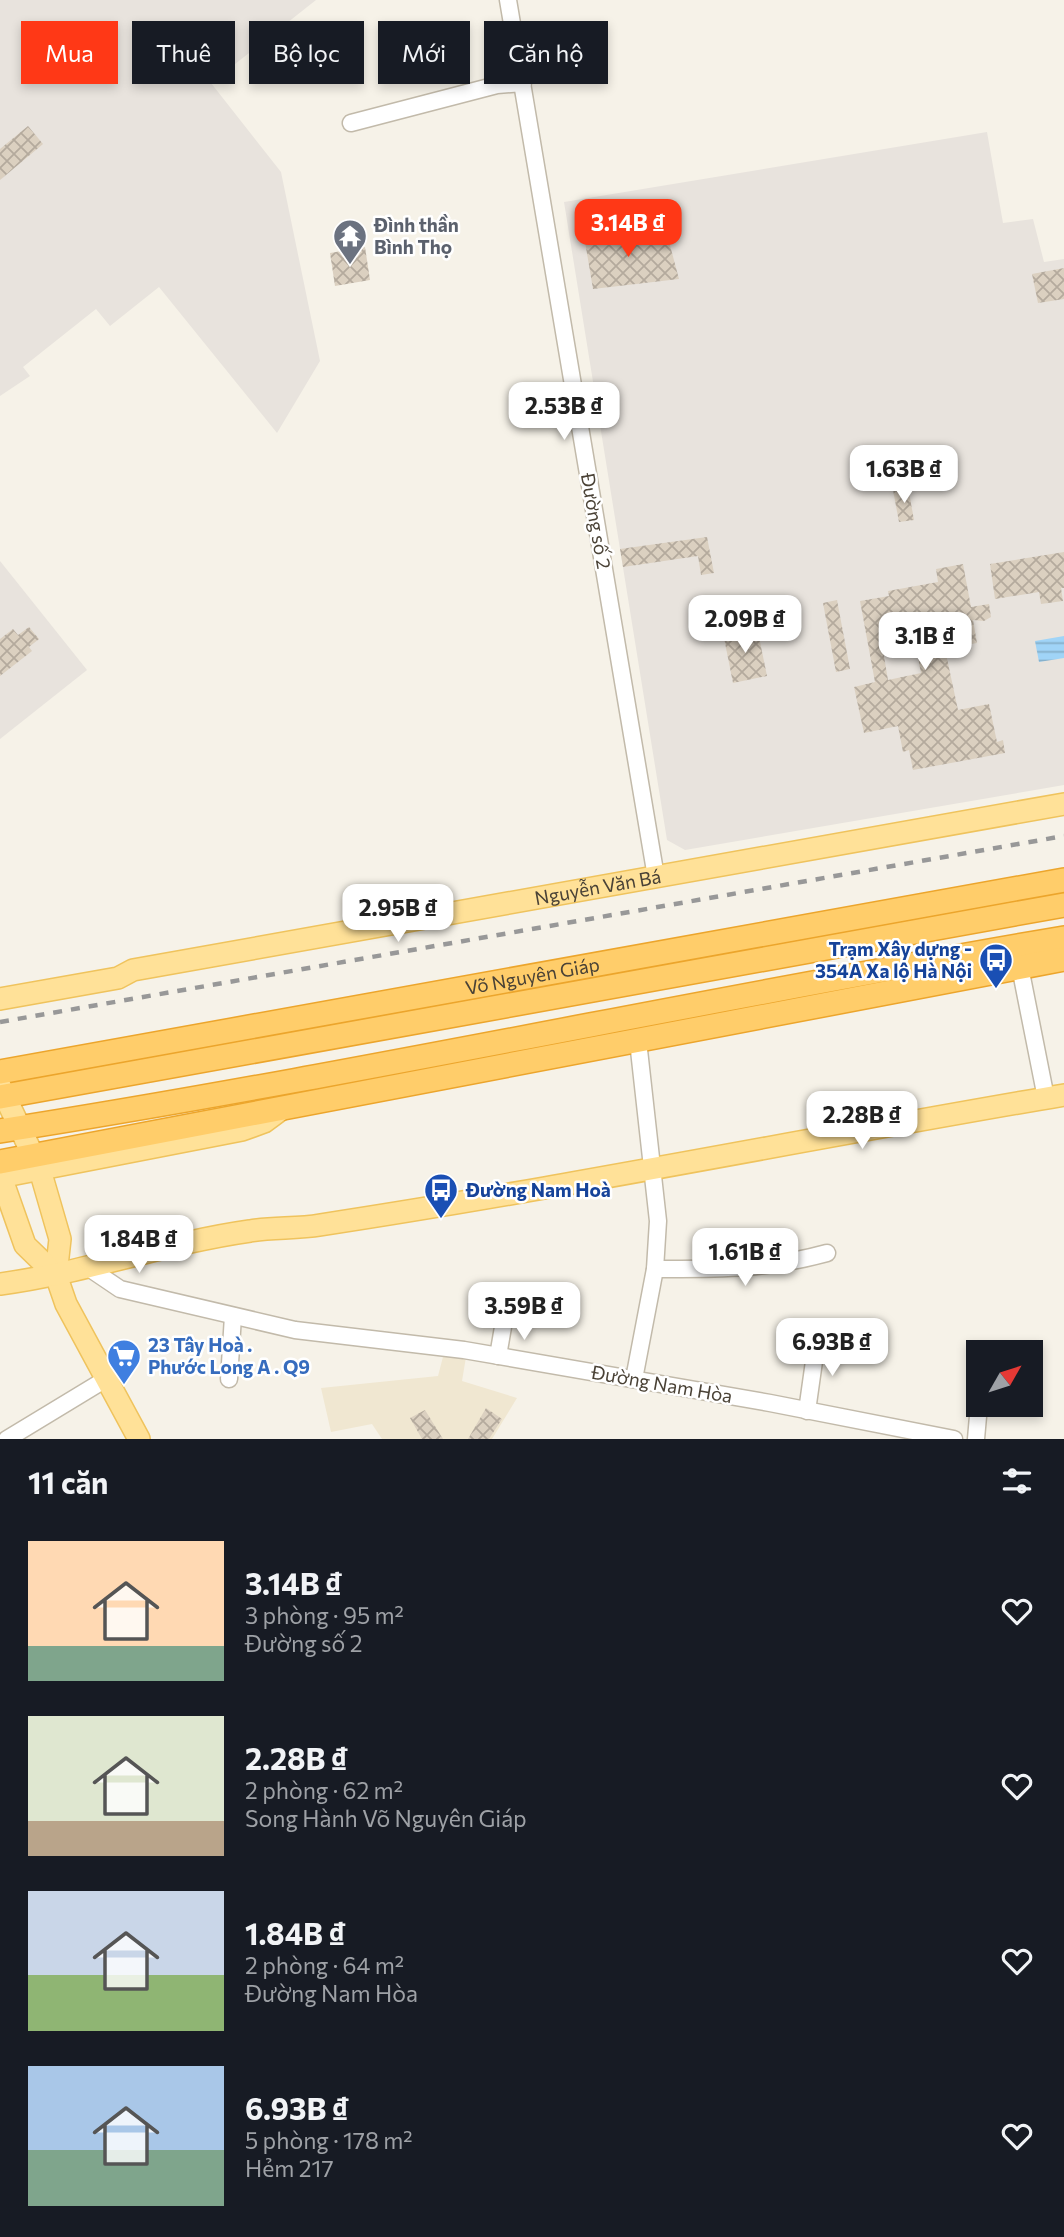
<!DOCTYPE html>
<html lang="vi">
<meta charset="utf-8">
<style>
body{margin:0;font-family:Commissioner,sans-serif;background:#20242c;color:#f1f3f6;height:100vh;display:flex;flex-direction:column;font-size:26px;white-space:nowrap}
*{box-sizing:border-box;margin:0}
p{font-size:23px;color:#9ea1a6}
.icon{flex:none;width:38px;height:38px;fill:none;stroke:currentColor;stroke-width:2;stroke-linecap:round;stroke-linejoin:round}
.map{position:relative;height:1439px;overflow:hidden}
.side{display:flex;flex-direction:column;background:#171b24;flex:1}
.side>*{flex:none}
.banner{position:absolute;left:21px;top:21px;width:700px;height:63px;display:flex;gap:14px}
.needle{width:46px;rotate:51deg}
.tools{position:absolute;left:966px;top:1340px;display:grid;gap:14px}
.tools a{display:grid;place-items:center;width:77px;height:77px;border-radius:0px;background:#171b24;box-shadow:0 4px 10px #0003;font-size:35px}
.price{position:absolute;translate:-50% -60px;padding:0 16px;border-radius:14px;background:#fff;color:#222;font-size:23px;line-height:46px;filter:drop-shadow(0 2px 4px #0008)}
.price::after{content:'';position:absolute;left:50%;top:42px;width:21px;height:16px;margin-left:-10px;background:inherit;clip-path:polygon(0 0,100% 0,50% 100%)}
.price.on{background:#ff3816;color:#fff}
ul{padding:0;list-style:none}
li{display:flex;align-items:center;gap:21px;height:175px;padding:0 28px}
li span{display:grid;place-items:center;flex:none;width:196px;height:140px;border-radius:0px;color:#555}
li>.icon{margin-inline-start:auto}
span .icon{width:84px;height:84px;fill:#fffc;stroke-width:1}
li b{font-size:30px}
h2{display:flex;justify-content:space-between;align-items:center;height:84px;padding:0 28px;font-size:30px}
.chip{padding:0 24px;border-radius:0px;background:#171b24;box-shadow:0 4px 10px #0003;font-size:24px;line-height:63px}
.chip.on{background:#ff3816;color:#fff}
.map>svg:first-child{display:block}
.industrial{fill:#e8e3dd}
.education{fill:#f0e7d1}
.water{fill:url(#water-rules)}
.building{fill:url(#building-cross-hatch);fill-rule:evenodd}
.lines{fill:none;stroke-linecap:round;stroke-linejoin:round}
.minor-casing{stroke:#c2baaa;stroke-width:19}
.major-casing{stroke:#efc35d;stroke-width:24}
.highway-casing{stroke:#eca52c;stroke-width:26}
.minor{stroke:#fff;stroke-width:16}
.major{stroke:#ffe198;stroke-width:21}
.highway{stroke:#ffcd6a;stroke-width:23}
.rail{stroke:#989898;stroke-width:4.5;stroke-dasharray:9 9;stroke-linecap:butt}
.labels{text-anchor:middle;stroke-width:5;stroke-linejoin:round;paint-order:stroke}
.worship-label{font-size:19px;font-weight:bold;fill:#5b616d;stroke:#fff;text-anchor:start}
.street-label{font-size:19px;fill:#4a4236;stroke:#fff}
.transit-label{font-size:19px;font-weight:bold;fill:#164399;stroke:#fff;text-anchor:end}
.shop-label{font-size:19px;font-weight:bold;fill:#366cbe;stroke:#fff;text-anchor:start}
</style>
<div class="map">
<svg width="1064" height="1439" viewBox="0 0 1064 1439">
<defs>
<pattern id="water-rules" width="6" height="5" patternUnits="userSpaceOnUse" patternTransform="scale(1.75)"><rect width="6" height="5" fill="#a0d4f7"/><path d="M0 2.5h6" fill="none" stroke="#84aec9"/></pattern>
<pattern id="building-cross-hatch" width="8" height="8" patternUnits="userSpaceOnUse" patternTransform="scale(1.75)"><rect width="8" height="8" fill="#dbd0c0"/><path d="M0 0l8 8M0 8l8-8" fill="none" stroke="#b4aa9d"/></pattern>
</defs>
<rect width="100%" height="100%" fill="#f6f2e8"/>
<!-- industrial -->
<g class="industrial">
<path d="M0,0H316L211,83L281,172L320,361L277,433L159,287L110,326L96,309L23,367L30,376L0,396Z"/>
<path d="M987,132L1003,223L1033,219L1044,262L1064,259V785L685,850L667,840L564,202Z"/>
<path d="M0,561L87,670L0,739Z"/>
</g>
<!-- education -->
<path class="education" d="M444,1353L466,1357L462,1381L517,1398L492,1439H382L372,1424L331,1432L321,1388L438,1376Z"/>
<!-- water -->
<path class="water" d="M1064,636V658L1039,662L1035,641Z"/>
<!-- building -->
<g class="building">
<path d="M28,126L43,144L0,180V149Z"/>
<path d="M611,226L614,243L667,234L679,279L593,289L583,230Z"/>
<path d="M365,247L370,280L335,286L330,253Z"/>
<path d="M1064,268V299L1038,303L1032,274Z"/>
<path d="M908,487L914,520L899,522L893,490Z"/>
<path d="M707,537L714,573L701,575L698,556L623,567L620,549Z"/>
<path d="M1064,552V588H1061L1063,601L1041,604L1039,592L995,599L990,564Z"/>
<path d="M963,564L971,607L989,604L991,617L984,621L973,620L977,643L945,649L958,710L989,704L997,742L1003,740L1005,753L913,770L909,750L903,752L898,726L864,733L854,687L875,682L860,601L889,596L888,591L938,582L936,569ZM913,632L921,673L888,680L881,638Z"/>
<path d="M837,600L850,669L836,672L823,603Z"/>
<path d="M29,627L39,639L29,647L32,651L0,676V639L13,629L18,635Z"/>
<path d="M757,627L767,676L733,683L723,633Z"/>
<path d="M486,1408L502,1419L489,1439H468Z"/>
<path d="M425,1410L443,1439H422L410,1418Z"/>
</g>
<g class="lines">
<!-- minor casing -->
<g class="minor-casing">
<g id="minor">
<path d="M508,0L656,877"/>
<path d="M351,123L497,85L523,83"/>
<path d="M1020,967L1046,1098"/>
<path d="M86,1266L120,1289L295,1330L464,1350L770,1403L954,1439"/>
<path d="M655,1269C719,1269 765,1270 827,1253"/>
<path d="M498,1356L503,1327"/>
<path d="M976,1362L978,1374"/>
<path d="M229,1379L233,1316"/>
<path d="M634,1379L655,1269L658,1221L638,1041"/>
<path d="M807,1411L817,1340"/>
<path d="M7,1439L106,1379"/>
<path d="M976,1439L979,1405"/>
</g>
</g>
<!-- major casing -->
<g class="major-casing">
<g id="major">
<path id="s1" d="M0,999L118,978L133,970L1064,804"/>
<path d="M0,1086L40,1170L60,1239L56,1275L66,1304L139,1439"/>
<path d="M0,1174L25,1245L56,1275"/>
<path d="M0,1177L242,1130L264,1122L283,1108"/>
<path d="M0,1284C84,1273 165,1243 250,1231C273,1227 297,1229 320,1225C569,1187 816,1137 1064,1095"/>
</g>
</g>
<!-- highway casing -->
<g class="highway-casing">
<g id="highway">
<path id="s2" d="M0,1072L1064,880"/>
<path d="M0,1097L1064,905"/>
<path d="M0,1131C356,1075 709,998 1064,938"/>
<path d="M0,1162L1064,959"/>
</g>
</g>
<!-- minor -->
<use href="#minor" class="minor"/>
<!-- major -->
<use href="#major" class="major"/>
<!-- highway -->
<use href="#highway" class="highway"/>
<!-- rail -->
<path class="rail" d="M0,1022L1064,836"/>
</g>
<!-- icons -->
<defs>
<g id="temple-pin" transform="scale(1.75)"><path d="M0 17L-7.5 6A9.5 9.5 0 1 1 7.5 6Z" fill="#6b7280" stroke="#fff"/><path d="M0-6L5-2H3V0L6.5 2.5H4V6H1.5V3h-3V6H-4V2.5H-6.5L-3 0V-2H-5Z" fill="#fff"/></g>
<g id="bus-pin" transform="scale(1.75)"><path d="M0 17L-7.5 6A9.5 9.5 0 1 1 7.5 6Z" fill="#1a4fb4" stroke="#fff"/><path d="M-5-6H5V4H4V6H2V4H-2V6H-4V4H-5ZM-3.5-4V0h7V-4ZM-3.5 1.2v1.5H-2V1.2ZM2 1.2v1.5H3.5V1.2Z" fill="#fff"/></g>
<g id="supermarket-pin" transform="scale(1.75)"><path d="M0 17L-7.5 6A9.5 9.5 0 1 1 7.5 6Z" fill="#3f7fe0" stroke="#fff"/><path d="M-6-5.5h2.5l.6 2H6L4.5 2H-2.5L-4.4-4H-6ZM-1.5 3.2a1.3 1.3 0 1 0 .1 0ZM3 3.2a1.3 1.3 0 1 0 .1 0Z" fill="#fff"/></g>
</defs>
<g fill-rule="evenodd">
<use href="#temple-pin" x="350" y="236"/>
<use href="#bus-pin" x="996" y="960"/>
<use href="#bus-pin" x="441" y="1190"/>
<use href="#supermarket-pin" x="124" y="1356"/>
</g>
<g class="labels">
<!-- worship labels -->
<g class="worship-label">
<text x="374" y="232">Đình thần<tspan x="374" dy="22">Bình Thọ</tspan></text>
</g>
<!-- street labels -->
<g class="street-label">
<text transform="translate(596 521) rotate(80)" y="7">Đường số 2</text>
<text dy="7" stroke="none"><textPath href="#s1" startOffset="609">Nguyễn Văn Bá</textPath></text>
<text dy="7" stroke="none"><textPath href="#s2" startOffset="541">Võ Nguyên Giáp</textPath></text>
<text transform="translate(662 1384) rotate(10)" y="7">Đường Nam Hòa</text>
</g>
<!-- transit labels -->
<g class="transit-label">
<text x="972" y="956">Trạm Xây dựng -<tspan x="972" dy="22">354A Xa lộ Hà Nội</tspan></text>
<text x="466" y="1197" text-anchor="start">Đường Nam Hoà</text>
</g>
<!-- shop labels -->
<g class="shop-label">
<text x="148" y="1352">23 Tây Hoà .<tspan x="148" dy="22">Phước Long A . Q9</tspan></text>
</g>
</g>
</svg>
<div class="tools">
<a><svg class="needle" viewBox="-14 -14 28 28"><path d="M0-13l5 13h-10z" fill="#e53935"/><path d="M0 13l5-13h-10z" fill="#9ea1a6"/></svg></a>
</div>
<b class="price on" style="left:628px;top:259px">3.14B ₫</b>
<b class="price" style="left:564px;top:442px">2.53B ₫</b>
<b class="price" style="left:904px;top:505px">1.63B ₫</b>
<b class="price" style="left:745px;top:655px">2.09B ₫</b>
<b class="price" style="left:925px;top:672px">3.1B ₫</b>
<b class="price" style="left:398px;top:944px">2.95B ₫</b>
<b class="price" style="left:862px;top:1151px">2.28B ₫</b>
<b class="price" style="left:139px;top:1275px">1.84B ₫</b>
<b class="price" style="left:745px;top:1288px">1.61B ₫</b>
<b class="price" style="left:524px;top:1342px">3.59B ₫</b>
<b class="price" style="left:832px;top:1378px">6.93B ₫</b>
<div class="banner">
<a class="chip on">Mua</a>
<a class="chip">Thuê</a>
<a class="chip">Bộ lọc</a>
<a class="chip">Mới</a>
<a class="chip">Căn hộ</a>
</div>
</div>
<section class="side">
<h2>11 căn<svg class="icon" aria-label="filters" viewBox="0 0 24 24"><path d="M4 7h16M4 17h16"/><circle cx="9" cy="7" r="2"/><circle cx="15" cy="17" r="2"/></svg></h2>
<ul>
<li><span style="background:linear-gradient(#ffd9b3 75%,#7fa58c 0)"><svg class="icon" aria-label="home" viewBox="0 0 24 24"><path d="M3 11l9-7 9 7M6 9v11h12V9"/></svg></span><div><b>3.14B ₫</b><p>3 phòng · 95 m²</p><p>Đường số 2</p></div><svg class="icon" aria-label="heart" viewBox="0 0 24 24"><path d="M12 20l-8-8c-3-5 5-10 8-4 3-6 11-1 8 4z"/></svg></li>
<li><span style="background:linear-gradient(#dfe7d0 75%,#b9a48a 0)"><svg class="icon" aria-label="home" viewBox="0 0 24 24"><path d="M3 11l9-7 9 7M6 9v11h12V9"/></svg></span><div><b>2.28B ₫</b><p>2 phòng · 62 m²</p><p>Song Hành Võ Nguyên Giáp</p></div><svg class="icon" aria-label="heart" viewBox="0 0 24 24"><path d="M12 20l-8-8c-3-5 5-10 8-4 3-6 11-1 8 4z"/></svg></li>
<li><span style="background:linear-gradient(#c9d6e8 60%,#8fb573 0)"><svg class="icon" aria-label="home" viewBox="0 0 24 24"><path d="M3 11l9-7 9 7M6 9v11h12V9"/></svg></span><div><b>1.84B ₫</b><p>2 phòng · 64 m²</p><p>Đường Nam Hòa</p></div><svg class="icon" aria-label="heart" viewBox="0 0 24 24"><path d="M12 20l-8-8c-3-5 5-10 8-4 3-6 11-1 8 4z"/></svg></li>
<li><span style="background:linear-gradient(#a9c7e8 60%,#7fa58c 0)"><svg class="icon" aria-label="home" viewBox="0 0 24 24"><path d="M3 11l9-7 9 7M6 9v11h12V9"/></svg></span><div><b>6.93B ₫</b><p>5 phòng · 178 m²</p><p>Hẻm 217</p></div><svg class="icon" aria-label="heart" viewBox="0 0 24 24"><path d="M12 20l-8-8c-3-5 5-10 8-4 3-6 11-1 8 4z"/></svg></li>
</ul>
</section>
